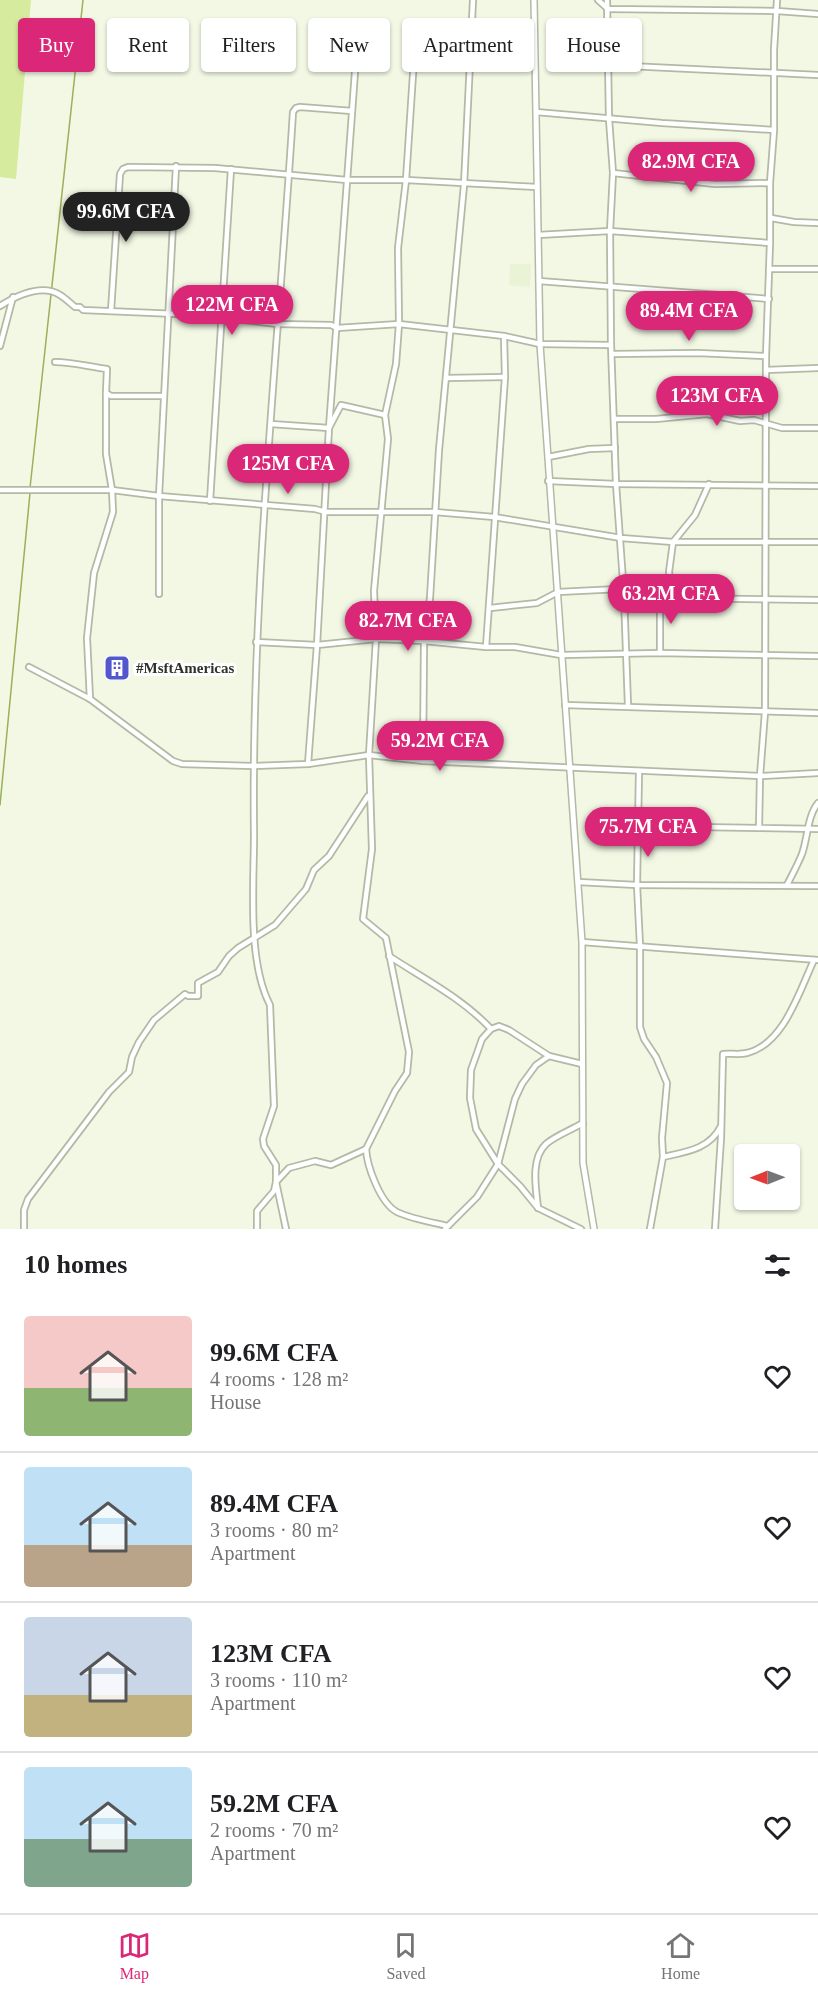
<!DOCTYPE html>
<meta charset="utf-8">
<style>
body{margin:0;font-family:Georgia,serif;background:#f6f6f6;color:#202124;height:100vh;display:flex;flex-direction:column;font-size:22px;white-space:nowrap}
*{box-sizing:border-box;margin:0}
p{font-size:20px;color:#757577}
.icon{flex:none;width:33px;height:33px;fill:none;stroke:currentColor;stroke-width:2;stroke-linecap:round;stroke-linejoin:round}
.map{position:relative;height:1229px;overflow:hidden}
.drawer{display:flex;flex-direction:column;background:#fff;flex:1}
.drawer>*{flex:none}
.hud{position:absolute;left:18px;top:18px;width:783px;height:54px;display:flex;gap:12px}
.needle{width:39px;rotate:269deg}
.controls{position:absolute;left:734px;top:1144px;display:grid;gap:12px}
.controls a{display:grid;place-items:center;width:66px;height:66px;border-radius:6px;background:#fff;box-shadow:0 2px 4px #0004;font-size:30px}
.price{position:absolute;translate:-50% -51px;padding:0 14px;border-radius:21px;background:#db2777;color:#fff;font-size:20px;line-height:39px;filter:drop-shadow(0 2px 3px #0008)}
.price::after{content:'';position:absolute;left:50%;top:36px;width:18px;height:14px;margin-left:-9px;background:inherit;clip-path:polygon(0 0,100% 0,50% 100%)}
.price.current{background:#222;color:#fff}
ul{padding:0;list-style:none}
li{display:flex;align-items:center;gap:18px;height:150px;padding:0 24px}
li+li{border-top:2px solid #e0e0e0}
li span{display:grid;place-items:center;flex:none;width:168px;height:120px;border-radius:6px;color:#555}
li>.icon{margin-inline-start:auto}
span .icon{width:72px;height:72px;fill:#fffc;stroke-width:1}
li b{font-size:26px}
h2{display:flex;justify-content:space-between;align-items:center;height:72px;padding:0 24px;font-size:26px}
.chip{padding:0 21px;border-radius:6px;background:#fff;box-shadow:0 2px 4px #0004;font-size:21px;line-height:54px}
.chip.current{background:#db2777;color:#fff}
.dock{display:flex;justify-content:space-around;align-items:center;height:84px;border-top:2px solid #e0e0e0;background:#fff;font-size:16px;color:#757577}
.dock a{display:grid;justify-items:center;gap:3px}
.dock .current{color:#db2777}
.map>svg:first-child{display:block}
.built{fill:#eaf3d6}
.green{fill:#d6eb9d}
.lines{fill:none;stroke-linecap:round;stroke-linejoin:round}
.stream{stroke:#9ab059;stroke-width:1.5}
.minor-casing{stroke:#b3b9a5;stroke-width:8}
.tertiary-casing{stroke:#b3b9a5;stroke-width:8}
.minor{stroke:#fff;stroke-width:4.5}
.tertiary{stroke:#fff;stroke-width:5}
.labels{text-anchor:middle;stroke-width:6;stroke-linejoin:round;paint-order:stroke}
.poi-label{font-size:15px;font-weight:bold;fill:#31332b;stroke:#fff;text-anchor:start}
</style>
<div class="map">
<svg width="818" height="1229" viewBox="0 0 818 1229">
<rect width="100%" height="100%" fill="#f2f8e4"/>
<!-- built -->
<path class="built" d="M510,264H531L530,287L509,285Z"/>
<!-- green -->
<path class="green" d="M0,0H31L16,179L0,177Z"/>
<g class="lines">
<!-- stream -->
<g class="stream">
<path d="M30,488L83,0"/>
<path d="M0,805L30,493"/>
</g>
<!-- minor casing -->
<g class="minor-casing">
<g id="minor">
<path d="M598,0L608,9L777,11L818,14"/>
<path d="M607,0L609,119L613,173L610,231L611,345L616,484L624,595L628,706"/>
<path d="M777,0L774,50V130L770,183V243L766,356L765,712L760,776L759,828L818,829"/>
<path d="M415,44L406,180L398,248L399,324L396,364L385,415L388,439L374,591L376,639L369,755L372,849L363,919L386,938L409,1052L407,1073L395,1091L366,1149C367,1166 380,1203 397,1212C412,1219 431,1222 448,1226"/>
<path d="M608,65L818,75"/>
<path d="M536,112L662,123L774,130"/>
<path d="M613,173L715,184L770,183"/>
<path d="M771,218L794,222L818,223"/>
<path d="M538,235L610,231L770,243"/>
<path d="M769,269H818"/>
<path d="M539,281L769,299"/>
<path d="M0,306C16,296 41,283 60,295C65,298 70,303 75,307H80L83,310L200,315L277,324L331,325L337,328L399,324L504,336L540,344L611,345"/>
<path d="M111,311L120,174L123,169L128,167L215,168L347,180H406L537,187"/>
<path d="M0,346L13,297"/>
<path d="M612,354L698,353L766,356"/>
<path d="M55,362C73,362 89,367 107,369L106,393L111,396H163"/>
<path d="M766,370L818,368"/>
<path d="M446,378L505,377"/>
<path d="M614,419H656L707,414L740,421L754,420L782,428H818"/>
<path d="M271,424L329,428L341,405L385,415"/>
<path d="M548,457L589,449L615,448"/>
<path d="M548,481L616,484L818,486"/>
<path d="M0,490H112L159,496L315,509L326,512H435L494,517L621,538L673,542H818"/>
<path d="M210,501L231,169"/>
<path d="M159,594V496L176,166"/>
<path d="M673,598L669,572L673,542L695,515L709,484"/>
<path d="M490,608L537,603L558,592L619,589L624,595L673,598L818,600"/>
<path d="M256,642L317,645L376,639L424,641L486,647H515L561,655L660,653L818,656"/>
<path d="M486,647L505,377L504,336"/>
<path d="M660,653V597"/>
<path d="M29,667L90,699L173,761L182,764L253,766L308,764L369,755L423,761L760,776L818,773"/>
<path d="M90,699L87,638L94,573L113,512L112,490L106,454V393"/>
<path d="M565,705L818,713"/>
<path d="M423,761L424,641L430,598L439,450L464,185L473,0"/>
<path d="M308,764L317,645L329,428L356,58"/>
<path d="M639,771L637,885L640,946V1027L644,1039L656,1057L667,1083L662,1138L663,1157L650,1229"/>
<path d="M637,826L759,828"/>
<path d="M578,882L637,885L818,886"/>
<path d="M787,885C792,875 798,864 802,854C808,837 807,817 818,803"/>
<path d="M582,942L818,960"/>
<path d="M389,956C424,979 462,998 491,1029"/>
<path d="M549,1056L509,1030L499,1026L491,1029L482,1039L471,1070L470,1098L476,1129L498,1164L520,1186L538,1208L581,1229"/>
<path d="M663,1157C686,1152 710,1149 721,1126"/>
<path d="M538,1208C536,1189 530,1159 546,1144C555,1136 571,1130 583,1123"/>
<path d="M24,1229V1210L28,1199L109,1092L129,1072L132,1057L139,1042L154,1020L185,994L188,996H198V983L218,972L229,956L238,948L275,925L306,889L314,870L329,856L368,796"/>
<path d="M257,1229V1211L274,1191L276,1182L289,1168L315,1161L331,1165L366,1149"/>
<path d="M286,1229L276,1182V1165L264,1146L263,1139L274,1106L270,1005C247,961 254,885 254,835C251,594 278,353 293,112L296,108L300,107L352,111"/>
<path d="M445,1229L477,1197L498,1164L515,1099L522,1084L536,1065L549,1056L582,1064"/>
<path d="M715,1229L721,1138L723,1054C730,1053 739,1055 747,1053C784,1044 799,992 814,960"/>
</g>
</g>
<!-- tertiary casing -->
<g class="tertiary-casing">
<path id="tertiary" d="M534,0L540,344L582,942L583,1163L594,1229"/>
</g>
<!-- minor -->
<use href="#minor" class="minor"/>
<!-- tertiary -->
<use href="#tertiary" class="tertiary"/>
</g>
<!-- icons -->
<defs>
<g id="building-square" transform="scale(1.35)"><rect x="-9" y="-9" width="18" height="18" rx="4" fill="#5257ce" stroke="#fff"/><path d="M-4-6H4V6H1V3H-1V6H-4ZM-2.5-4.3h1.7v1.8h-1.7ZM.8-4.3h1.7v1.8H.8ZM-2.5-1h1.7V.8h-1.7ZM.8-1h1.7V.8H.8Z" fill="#fff"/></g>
</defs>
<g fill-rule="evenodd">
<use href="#building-square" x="117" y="668"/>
</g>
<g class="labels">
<!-- poi labels -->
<g class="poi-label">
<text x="136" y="673">#MsftAmericas</text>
</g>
</g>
</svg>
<div class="controls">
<a><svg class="needle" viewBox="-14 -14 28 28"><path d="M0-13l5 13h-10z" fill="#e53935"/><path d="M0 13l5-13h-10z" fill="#757577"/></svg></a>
</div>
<b class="price" style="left:691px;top:193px">82.9M CFA</b>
<b class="price current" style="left:126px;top:243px">99.6M CFA</b>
<b class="price" style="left:232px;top:336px">122M CFA</b>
<b class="price" style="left:689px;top:342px">89.4M CFA</b>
<b class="price" style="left:717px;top:427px">123M CFA</b>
<b class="price" style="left:288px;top:495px">125M CFA</b>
<b class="price" style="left:671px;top:625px">63.2M CFA</b>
<b class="price" style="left:408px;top:652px">82.7M CFA</b>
<b class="price" style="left:440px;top:772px">59.2M CFA</b>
<b class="price" style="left:648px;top:858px">75.7M CFA</b>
<div class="hud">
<a class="chip current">Buy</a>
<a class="chip">Rent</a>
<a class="chip">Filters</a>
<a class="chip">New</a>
<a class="chip">Apartment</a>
<a class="chip">House</a>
</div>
</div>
<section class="drawer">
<h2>10 homes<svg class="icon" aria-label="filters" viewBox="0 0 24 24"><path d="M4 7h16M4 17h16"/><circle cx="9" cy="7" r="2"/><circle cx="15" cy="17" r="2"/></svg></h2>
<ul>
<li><span style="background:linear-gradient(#f6c9c9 60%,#8fb573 0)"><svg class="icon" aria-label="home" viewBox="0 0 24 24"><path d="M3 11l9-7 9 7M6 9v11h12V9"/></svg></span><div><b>99.6M CFA</b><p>4 rooms · 128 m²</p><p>House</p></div><svg class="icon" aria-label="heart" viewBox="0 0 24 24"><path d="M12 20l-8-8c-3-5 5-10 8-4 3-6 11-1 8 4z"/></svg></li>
<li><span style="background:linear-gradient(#bfe0f5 65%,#b9a48a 0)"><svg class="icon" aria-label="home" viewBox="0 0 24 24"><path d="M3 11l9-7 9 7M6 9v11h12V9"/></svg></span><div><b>89.4M CFA</b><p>3 rooms · 80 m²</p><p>Apartment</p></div><svg class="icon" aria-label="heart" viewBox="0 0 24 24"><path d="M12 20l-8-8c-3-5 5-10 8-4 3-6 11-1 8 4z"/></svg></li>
<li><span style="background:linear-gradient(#c9d6e8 65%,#c2b280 0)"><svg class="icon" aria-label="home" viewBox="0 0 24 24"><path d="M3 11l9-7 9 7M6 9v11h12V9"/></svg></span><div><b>123M CFA</b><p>3 rooms · 110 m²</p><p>Apartment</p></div><svg class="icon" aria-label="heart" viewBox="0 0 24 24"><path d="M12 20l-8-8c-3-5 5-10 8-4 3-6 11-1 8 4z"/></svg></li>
<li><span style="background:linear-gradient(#bfe0f5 60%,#7fa58c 0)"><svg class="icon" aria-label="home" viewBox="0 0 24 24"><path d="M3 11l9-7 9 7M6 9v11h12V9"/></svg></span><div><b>59.2M CFA</b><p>2 rooms · 70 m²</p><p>Apartment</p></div><svg class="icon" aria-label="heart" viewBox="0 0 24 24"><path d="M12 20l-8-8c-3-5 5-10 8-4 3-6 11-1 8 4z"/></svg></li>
</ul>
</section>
<nav class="dock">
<a class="current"><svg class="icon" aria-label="map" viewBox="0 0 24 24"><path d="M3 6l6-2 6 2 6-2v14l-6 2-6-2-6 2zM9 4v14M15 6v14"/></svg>Map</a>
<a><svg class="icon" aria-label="saved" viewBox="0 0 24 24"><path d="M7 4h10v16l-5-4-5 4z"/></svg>Saved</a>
<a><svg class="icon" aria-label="home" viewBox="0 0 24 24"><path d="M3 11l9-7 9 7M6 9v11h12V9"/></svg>Home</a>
</nav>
